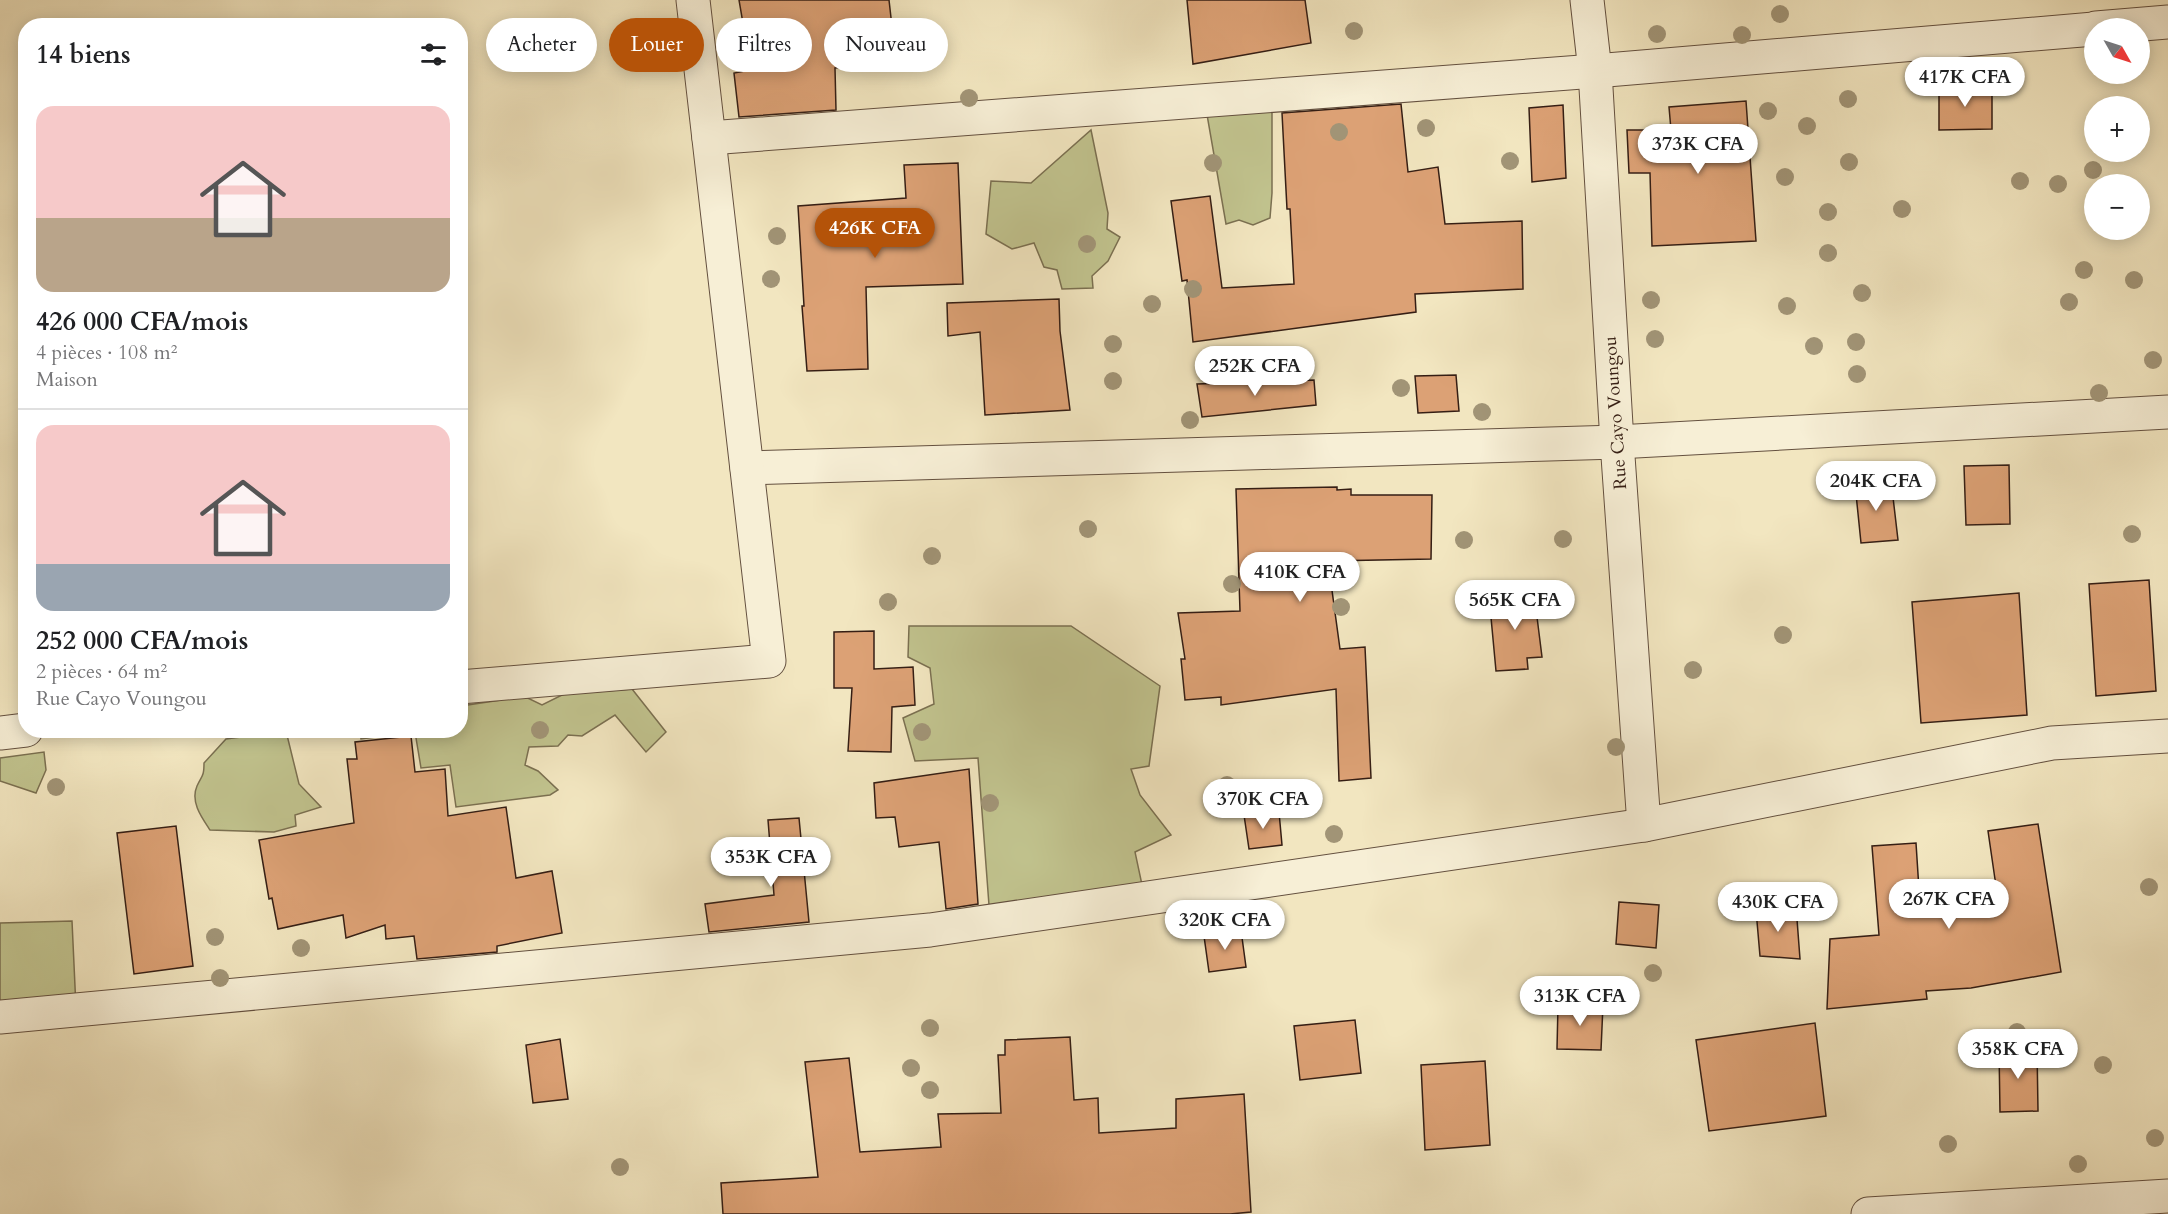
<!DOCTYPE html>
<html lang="fr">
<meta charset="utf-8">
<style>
body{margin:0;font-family:Cardo,serif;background:#f2f2f2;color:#202124;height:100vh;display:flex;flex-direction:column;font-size:22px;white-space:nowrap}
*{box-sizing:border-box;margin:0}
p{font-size:20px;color:#757577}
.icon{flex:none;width:33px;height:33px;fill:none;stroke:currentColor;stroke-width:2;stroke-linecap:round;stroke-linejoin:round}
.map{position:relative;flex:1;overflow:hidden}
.side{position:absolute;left:18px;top:18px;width:450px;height:720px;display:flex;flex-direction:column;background:#fff;border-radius:24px;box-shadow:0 3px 15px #0003}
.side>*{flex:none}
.guide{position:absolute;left:486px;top:18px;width:570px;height:54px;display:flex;gap:12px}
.needle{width:39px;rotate:129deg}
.fabs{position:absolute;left:2084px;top:18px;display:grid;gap:12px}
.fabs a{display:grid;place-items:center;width:66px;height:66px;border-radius:50%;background:#fff;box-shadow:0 3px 15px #0003;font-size:30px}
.price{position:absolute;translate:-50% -51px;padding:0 14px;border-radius:21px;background:#fff;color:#222;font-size:20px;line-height:39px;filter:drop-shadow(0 2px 3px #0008)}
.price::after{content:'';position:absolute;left:50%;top:36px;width:18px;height:14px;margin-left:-9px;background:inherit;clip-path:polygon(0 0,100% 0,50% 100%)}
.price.current{background:#b45309;color:#fff}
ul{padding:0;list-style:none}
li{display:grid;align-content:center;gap:12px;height:318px;padding:0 18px}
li+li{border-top:2px solid #e0e0e0}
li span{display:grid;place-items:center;height:186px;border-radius:18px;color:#555}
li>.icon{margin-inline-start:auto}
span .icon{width:108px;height:108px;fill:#fffc;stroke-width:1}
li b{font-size:26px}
h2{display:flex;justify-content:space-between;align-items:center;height:72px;padding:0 18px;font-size:26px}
.pill{padding:0 21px;border-radius:27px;background:#fff;box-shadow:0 3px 15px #0003;font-size:21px;line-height:54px}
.pill.current{background:#b45309;color:#fff}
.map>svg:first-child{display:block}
.green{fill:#c1c38e;stroke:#7b7051;stroke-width:1.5}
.building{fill:#dca175;stroke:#351e14;stroke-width:1.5}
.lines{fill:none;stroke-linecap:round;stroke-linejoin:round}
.minor-casing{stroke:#64503f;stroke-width:35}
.minor{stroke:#f7efd6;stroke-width:33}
.tree{fill:#a19476}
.labels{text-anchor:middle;stroke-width:6;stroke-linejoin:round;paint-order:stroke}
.street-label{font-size:18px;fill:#351e14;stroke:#f7efd6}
</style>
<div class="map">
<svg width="2168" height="1214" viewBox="0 0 2168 1214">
<rect width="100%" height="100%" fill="#f2e6c0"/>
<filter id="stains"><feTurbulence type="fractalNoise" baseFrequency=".00333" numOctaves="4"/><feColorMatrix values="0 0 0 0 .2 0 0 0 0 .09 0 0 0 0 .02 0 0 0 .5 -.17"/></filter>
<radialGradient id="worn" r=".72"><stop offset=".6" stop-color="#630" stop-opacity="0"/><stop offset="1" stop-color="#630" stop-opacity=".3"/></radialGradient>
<!-- green -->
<g class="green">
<path d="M1272,103V193L1270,218L1253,225L1239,220L1226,224L1206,109Z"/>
<path d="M1091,130L1108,213L1107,229L1120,237L1108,261L1092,276L1093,288L1062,289L1057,270L1044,267L1034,243L1012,249L986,234L991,181L1031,183Z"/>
<path d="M909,626H1071L1160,686L1149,766L1131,769L1140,795L1171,835L1135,852L1148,913L991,932L978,758L915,761L903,718L934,704L930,668L908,657Z"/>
<path d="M632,689L666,732L646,752L615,715L582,736L568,735L558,746L529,747L525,765L538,771L558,790L550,795L456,807L450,765L421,768L415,732L361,739L360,731L460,730L461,706L501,700L511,690L542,705L564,694Z"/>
<path d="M286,731L299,784L321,807L295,815L296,826L274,832L210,830C202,818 190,802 197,786C202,775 204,777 204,763L226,739Z"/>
<path d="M44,752L46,770L36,793L0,781V758Z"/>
<path d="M72,921L76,1008L0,1012V923Z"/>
</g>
<!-- building -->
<g class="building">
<path d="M739,0H889L896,62L835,68L836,110L739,117L734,73L751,70Z"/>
<path d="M1187,0H1305L1311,43L1193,64Z"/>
<path d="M1939,87H1992V129L1939,130Z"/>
<path d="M1746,101L1756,241L1652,246L1650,173H1629L1627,130H1671L1669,107Z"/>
<path d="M1401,104L1408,172L1438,167L1445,224L1522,221L1523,289L1415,294L1416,312L1193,342L1187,280L1182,281L1171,201L1210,196L1222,288L1294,284L1290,209H1287L1282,113Z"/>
<path d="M1563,105L1566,178L1532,182L1529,108Z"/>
<path d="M958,163L963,284L866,287L868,369L807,371L802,306H804L798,206L906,198L904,165Z"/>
<path d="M1059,299L1060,331L1070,410L985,415L980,332L948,336L947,303Z"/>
<path d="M1456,375L1459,411L1418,413L1415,376Z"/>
<path d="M1314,380L1316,405L1202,417L1197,384Z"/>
<path d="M2009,465L2010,524L1966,525L1964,466Z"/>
<path d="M1891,480L1898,540L1861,543L1855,484Z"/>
<path d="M1337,487V490L1351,489V495H1432L1431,559L1328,561L1340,649L1365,647L1371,778L1339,781L1336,689L1221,705V697L1185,700L1181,659H1185L1178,613L1240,611L1236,489Z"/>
<path d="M2149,580L2156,691L2096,696L2089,584Z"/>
<path d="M1534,593L1542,657L1527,658L1528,669L1496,671L1489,596Z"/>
<path d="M2019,593L2027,715L1921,723L1912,602Z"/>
<path d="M874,631V669L913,667L915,705L892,707L891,752L848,751L852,688H834V632Z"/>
<path d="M411,736L415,772L445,769L448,816L506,807L516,878L552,871L562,933L497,946V952L417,959L414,936L386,939L385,925L346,938L343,915L278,929L272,898L269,899L259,840L354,823L347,759H357L355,742Z"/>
<path d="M969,769L978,904L946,909L939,842L899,847L895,817L876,818L874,783Z"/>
<path d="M1279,812L1282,845L1249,849L1244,815Z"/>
<path d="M799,818L809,922L709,932L705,904L774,895L768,820Z"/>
<path d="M2038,824L2061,972L1971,988L1926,991L1927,999L1827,1009L1830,939L1879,935L1872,846L1916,843L1920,905L1998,900L1988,831Z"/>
<path d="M176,826L193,966L134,974L117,833Z"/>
<path d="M1619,902L1659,905L1656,948L1616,944Z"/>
<path d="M1796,906L1800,959L1760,956L1756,910Z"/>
<path d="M1241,930L1246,967L1209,972L1204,936Z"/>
<path d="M1558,1005H1603L1601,1050L1557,1049Z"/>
<path d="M1355,1020L1361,1073L1300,1080L1294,1026Z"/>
<path d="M1815,1023L1826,1116L1709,1131L1696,1040Z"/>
<path d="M1070,1037L1074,1100L1098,1098L1099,1133L1176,1128V1099L1244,1094L1251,1212L1230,1214H723L721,1183L818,1177L805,1062L849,1058L860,1152L941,1147L938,1114L1001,1113L998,1055H1005V1040Z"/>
<path d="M560,1039L568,1099L533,1103L526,1045Z"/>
<path d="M2037,1048L2038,1111L2000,1112L1999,1049Z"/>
<path d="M1485,1061L1490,1145L1425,1150L1421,1065Z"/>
</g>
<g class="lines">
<!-- minor casing -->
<g class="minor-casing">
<g id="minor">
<path d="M1587,0L1595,71L1617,442L1644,825"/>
<path d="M2096,28L2168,22"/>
<path d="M709,138L1595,71L2094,29"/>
<path d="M747,468L1617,442L2168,412"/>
<path d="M460,687L769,661L693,0"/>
<path d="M0,733L26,730"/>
<path d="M0,1017L930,930L1644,825L2052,743L2168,736"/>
<path d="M1868,1214L2168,1196"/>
</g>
</g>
<!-- minor -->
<use href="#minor" class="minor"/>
</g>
<!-- trees -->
<g class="tree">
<circle cx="1780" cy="14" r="9"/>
<circle cx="1354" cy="31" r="9"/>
<circle cx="1657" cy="34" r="9"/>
<circle cx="1742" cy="35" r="9"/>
<circle cx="969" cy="98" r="9"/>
<circle cx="1848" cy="99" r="9"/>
<circle cx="1768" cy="111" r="9"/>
<circle cx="1807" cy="126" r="9"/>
<circle cx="1426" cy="128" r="9"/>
<circle cx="1339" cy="132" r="9"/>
<circle cx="1510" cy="161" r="9"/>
<circle cx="1849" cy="162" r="9"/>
<circle cx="1213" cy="163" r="9"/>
<circle cx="2093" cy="170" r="9"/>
<circle cx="1785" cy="177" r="9"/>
<circle cx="2020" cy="181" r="9"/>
<circle cx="2058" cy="184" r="9"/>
<circle cx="1902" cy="209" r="9"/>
<circle cx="1828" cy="212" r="9"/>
<circle cx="777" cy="236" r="9"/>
<circle cx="1087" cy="244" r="9"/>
<circle cx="1828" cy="253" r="9"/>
<circle cx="2084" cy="270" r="9"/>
<circle cx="771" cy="279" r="9"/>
<circle cx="2134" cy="280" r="9"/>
<circle cx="1193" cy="289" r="9"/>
<circle cx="1862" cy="293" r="9"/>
<circle cx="1651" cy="300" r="9"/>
<circle cx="2069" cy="302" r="9"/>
<circle cx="1152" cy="304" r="9"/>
<circle cx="1787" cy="306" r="9"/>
<circle cx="1655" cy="339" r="9"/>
<circle cx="1856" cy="342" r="9"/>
<circle cx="1113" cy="344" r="9"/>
<circle cx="1814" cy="346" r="9"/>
<circle cx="2153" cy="360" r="9"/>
<circle cx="1857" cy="374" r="9"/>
<circle cx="1113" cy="381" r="9"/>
<circle cx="1401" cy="388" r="9"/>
<circle cx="2099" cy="393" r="9"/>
<circle cx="1482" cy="412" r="9"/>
<circle cx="1190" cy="420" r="9"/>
<circle cx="1088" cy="529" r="9"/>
<circle cx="2132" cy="534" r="9"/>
<circle cx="1563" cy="539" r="9"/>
<circle cx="1464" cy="540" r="9"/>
<circle cx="932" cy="556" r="9"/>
<circle cx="1232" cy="584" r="9"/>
<circle cx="888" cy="602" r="9"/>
<circle cx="1341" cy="607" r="9"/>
<circle cx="1783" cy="635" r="9"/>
<circle cx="1693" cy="670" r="9"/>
<circle cx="540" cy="730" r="9"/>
<circle cx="922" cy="732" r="9"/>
<circle cx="1616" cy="747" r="9"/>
<circle cx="1227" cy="785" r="9"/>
<circle cx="56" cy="787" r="9"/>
<circle cx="990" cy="803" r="9"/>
<circle cx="1334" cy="834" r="9"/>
<circle cx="2149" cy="887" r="9"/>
<circle cx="215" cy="937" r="9"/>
<circle cx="301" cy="948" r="9"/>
<circle cx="1653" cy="973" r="9"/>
<circle cx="220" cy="978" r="9"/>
<circle cx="930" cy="1028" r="9"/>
<circle cx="2017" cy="1032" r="9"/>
<circle cx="2103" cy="1065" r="9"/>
<circle cx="911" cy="1068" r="9"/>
<circle cx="930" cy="1090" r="9"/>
<circle cx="2155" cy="1138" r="9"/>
<circle cx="1948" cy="1144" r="9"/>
<circle cx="2078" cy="1164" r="9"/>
<circle cx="620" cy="1167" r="9"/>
</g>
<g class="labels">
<!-- street labels -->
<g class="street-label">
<text transform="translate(1615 413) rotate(-94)" y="6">Rue Cayo Voungou</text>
</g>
</g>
<rect width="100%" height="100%" filter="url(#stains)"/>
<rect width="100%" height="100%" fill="url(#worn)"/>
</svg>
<div class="fabs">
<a><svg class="needle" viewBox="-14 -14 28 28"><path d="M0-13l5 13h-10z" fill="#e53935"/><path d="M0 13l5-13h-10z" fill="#757577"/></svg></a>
<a>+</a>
<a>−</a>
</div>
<b class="price" style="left:1965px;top:108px">417K CFA</b>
<b class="price" style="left:1698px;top:175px">373K CFA</b>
<b class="price current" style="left:875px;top:259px">426K CFA</b>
<b class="price" style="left:1255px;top:397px">252K CFA</b>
<b class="price" style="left:1876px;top:512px">204K CFA</b>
<b class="price" style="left:1300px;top:603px">410K CFA</b>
<b class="price" style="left:1515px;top:631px">565K CFA</b>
<b class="price" style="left:1263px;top:830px">370K CFA</b>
<b class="price" style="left:771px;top:888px">353K CFA</b>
<b class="price" style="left:1949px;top:930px">267K CFA</b>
<b class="price" style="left:1778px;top:933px">430K CFA</b>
<b class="price" style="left:1225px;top:951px">320K CFA</b>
<b class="price" style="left:1580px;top:1027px">313K CFA</b>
<b class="price" style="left:2018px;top:1080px">358K CFA</b>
<div class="guide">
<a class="pill">Acheter</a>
<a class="pill current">Louer</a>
<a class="pill">Filtres</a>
<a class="pill">Nouveau</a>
</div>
<section class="side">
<h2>14 biens<svg class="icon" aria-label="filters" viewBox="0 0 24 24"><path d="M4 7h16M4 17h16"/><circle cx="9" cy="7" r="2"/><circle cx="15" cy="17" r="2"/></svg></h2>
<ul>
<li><span style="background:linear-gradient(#f6c9c9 60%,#b9a48a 0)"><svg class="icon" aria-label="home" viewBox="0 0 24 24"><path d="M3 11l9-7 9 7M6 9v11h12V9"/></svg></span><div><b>426 000 CFA/mois</b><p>4 pièces · 108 m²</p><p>Maison</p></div></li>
<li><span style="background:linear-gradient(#f6c9c9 75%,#9aa5b1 0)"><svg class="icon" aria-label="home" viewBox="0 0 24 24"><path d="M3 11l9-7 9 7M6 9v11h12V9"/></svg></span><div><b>252 000 CFA/mois</b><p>2 pièces · 64 m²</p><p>Rue Cayo Voungou</p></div></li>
</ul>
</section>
</div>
